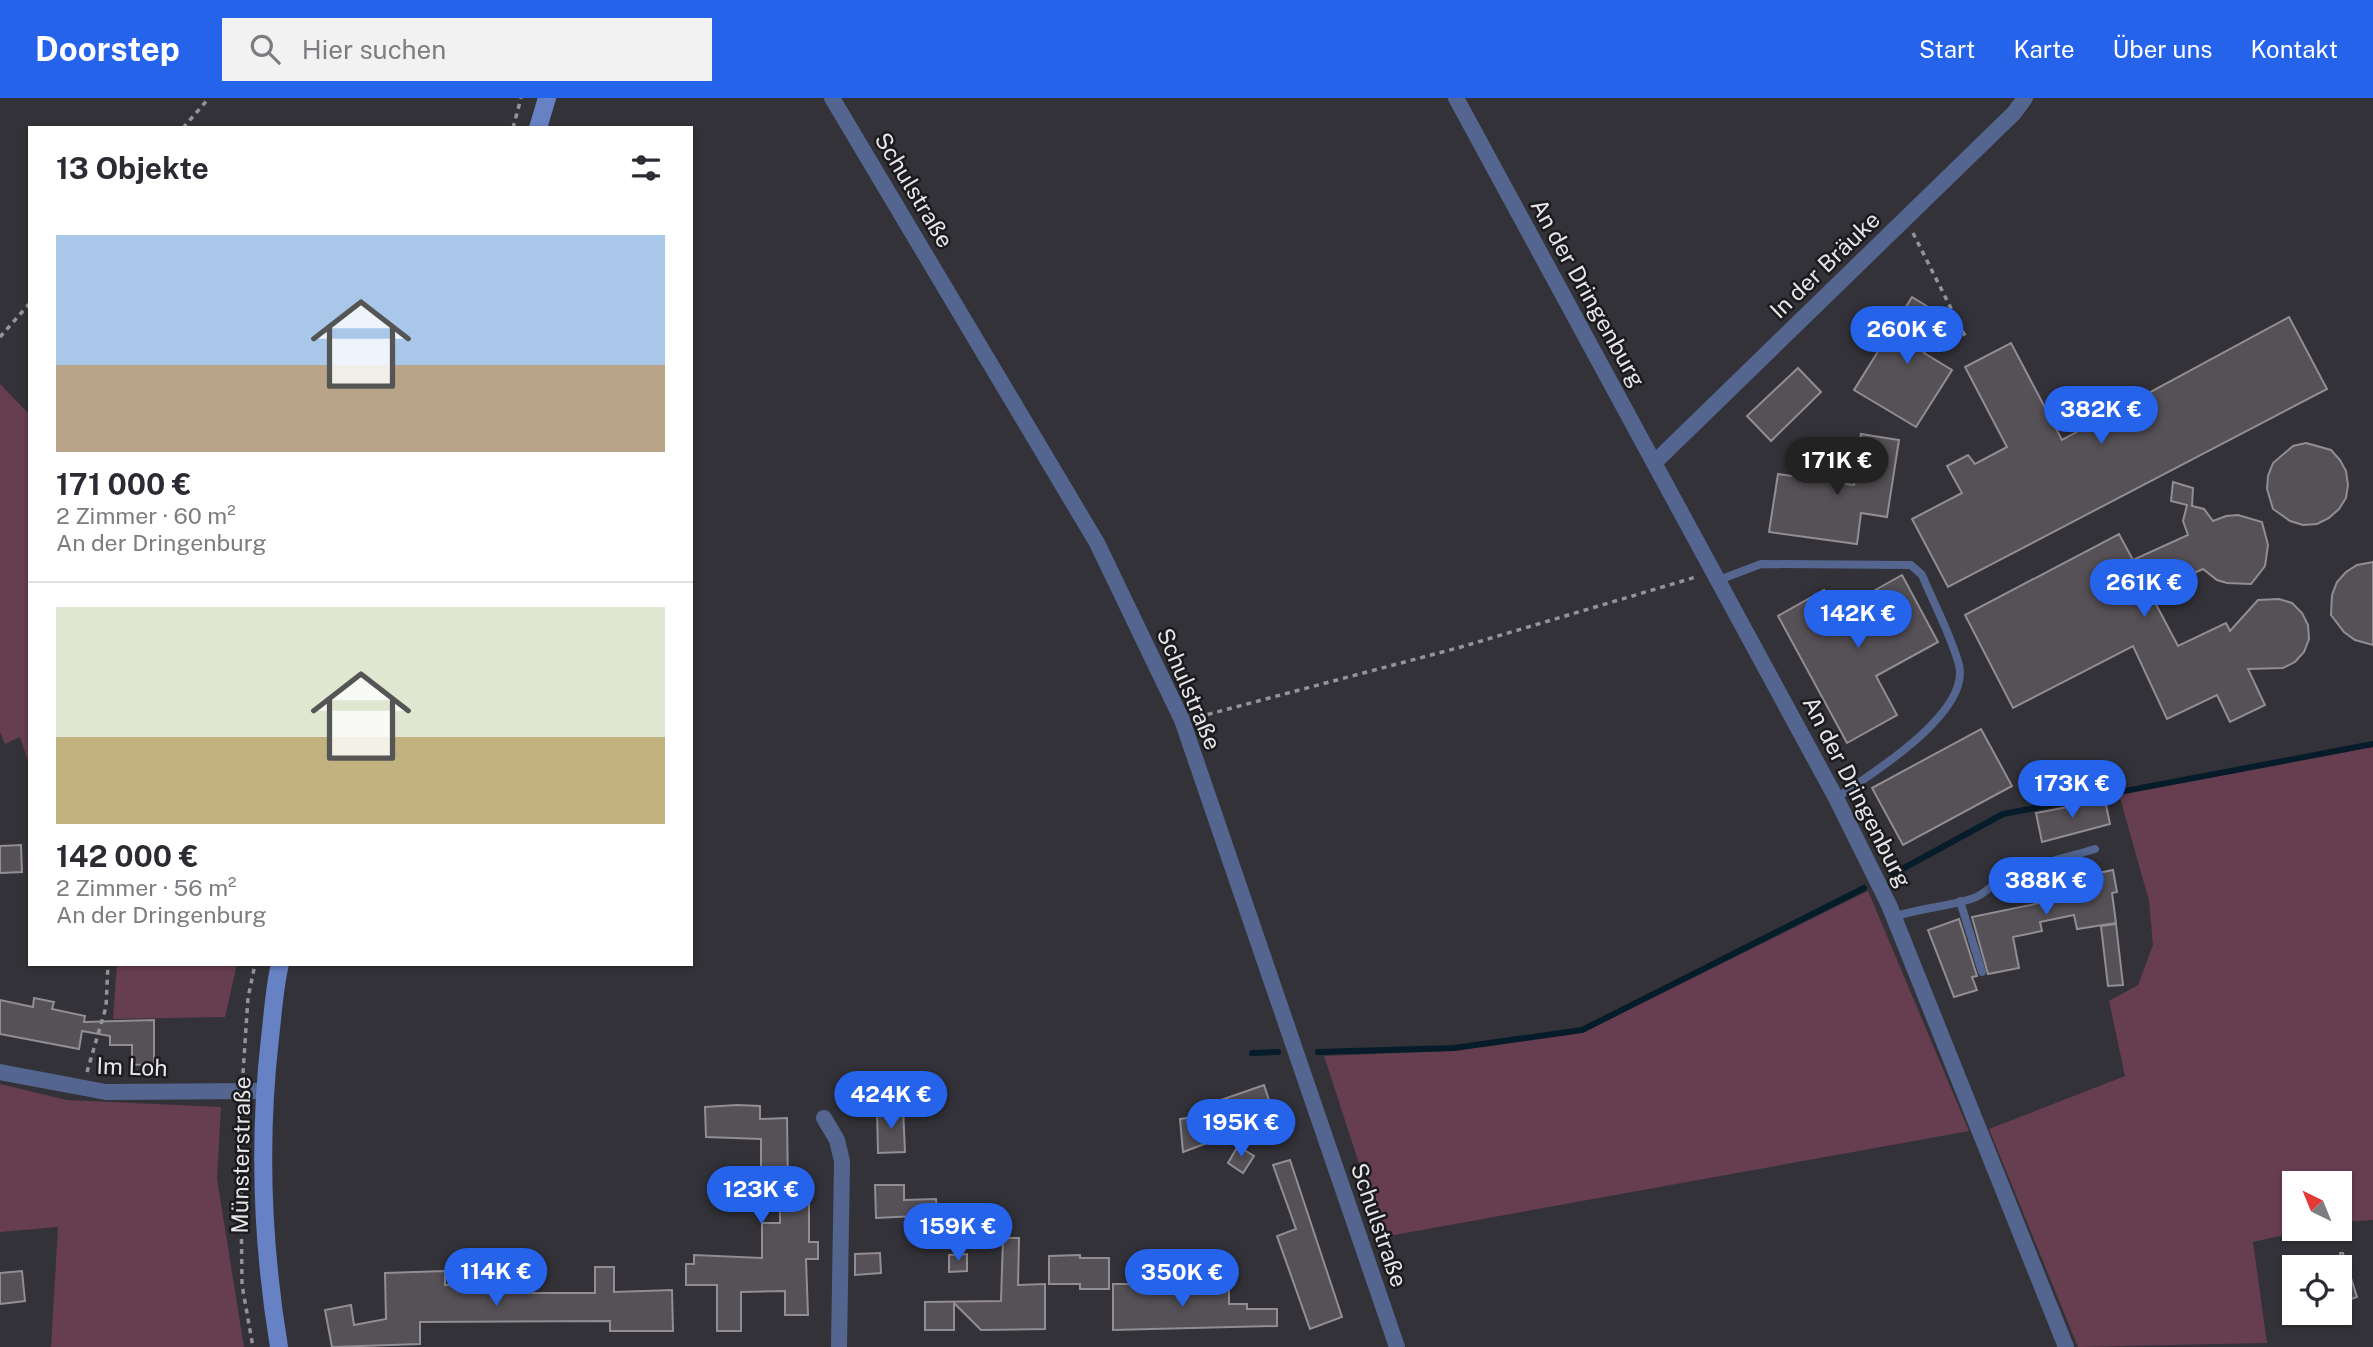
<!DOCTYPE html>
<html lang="de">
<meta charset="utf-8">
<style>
body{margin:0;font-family:"Public Sans",sans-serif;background:#f2f2f3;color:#2b2b33;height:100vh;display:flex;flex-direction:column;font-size:26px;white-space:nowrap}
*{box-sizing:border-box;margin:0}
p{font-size:23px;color:#7c7c81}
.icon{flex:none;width:38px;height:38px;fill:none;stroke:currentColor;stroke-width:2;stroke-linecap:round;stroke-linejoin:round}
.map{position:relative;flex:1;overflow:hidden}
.panel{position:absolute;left:28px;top:28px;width:665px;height:840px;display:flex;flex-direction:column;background:#fff;border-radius:0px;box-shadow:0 2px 5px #0004}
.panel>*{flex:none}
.needle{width:46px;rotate:317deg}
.tools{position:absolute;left:2282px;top:1073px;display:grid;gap:14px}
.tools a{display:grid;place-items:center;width:70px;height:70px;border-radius:0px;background:#fff;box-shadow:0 2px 5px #0004;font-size:35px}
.price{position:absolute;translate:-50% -60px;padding:0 16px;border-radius:24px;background:#2563eb;color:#fff;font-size:23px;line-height:46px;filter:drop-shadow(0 2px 4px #0008)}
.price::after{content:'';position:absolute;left:50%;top:42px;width:21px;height:16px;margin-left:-10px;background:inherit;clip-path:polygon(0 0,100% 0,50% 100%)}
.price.selected{background:#222;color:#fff}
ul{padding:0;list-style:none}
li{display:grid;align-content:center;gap:14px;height:371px;padding:0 28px}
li+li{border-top:2px solid #e1e1e2}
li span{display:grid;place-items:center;height:217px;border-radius:0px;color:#555}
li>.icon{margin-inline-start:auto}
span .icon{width:126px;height:126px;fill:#fffc;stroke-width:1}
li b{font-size:30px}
h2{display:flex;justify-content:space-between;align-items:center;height:84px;padding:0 28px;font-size:30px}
header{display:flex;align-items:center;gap:42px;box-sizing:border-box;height:98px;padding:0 35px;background:#2563eb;color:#fff}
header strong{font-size:33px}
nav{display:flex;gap:38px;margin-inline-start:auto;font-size:24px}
.search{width:490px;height:63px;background:#f2f2f3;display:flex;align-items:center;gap:18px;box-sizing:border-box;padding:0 24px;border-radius:0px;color:#7c7c81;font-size:26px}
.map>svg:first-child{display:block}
.green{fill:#673d50}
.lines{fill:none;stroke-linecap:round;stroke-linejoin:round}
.stream{stroke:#061c2a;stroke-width:6}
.building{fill:#565156;stroke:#928d92;stroke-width:2}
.path{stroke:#949498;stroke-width:3.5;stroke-dasharray:5 5;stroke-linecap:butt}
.lane{stroke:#546690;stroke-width:8}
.street{stroke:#546690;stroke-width:16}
.secondary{stroke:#6681c4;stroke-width:18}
.labels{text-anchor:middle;stroke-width:5;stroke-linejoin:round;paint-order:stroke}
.street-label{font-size:23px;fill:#e6e6e9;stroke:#1b1a1d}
</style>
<header>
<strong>Doorstep</strong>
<div class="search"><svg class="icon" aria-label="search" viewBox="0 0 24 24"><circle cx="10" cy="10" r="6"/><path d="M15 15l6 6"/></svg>Hier suchen</div>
<nav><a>Start</a><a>Karte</a><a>Über uns</a><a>Kontakt</a></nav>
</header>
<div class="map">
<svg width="2373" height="1249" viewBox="0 0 2373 1249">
<rect width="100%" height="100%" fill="#333238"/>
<!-- green -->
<g class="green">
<path d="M0,286L30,317V669L20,639L5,646L0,634Z"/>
<path d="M2373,645V1122L2340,1124V1085H2294V1130L2309,1131L2253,1144L2267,1245L2078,1249L1989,1031L2125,978L2109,903L2138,887L2153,847L2149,803L2119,696Z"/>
<path d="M1868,793L1969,1033L1383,1139L1324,958L1451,953L1584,934Z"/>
<path d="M117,866H237L225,919L113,921Z"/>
<path d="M0,986L67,1002L221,1009L217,1081L244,1249H51L58,1129L0,1134Z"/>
</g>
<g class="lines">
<!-- stream -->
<g class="stream">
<path d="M1893,776L2003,716L2373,646"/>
<path d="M1318,954L1454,950L1582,932L1864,790"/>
<path d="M1252,955L1278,954"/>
</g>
</g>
<!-- building -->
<g class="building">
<path d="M1912,199L1946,220L1924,255L1952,272L1916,329L1854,292Z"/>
<path d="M2289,219L2327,291L1948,489L1912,421L1962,395L1947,368L1968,357L1975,366L2007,349L1965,269L2011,245L2062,342Z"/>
<path d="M1798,270L1821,294L1771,343L1747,318Z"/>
<path d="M1861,336L1899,342L1887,419L1861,415L1857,446L1769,434L1778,376L1854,387Z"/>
<path d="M2306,345L2331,352L2340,362L2346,373L2348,387L2346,400L2339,411L2329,420L2317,426L2303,427L2290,423L2273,411L2267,391L2268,378L2273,365L2293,348Z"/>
<path d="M2173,384L2193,390L2192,408L2204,411L2213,423L2226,418L2238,417L2262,424L2268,447L2265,468L2251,486L2227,485L2217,482L2203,471L2150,495L2178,548L2226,525L2230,533L2258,502L2279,501L2292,505L2302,515L2308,527L2309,541L2304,554L2295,564L2283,570L2248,571L2265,607L2230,624L2217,597L2167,621L2133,548L2013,610L1965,517L2119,436L2133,462L2188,437L2183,423L2187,407L2171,403Z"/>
<path d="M2373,464V547L2355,542L2344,534L2331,517L2332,497L2337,484L2346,474L2357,467Z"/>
<path d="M1902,477L1938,544L1876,578L1897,617L1847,645L1778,518L1824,492L1836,514Z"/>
<path d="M1981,631L2012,688L1903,747L1872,690Z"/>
<path d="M2105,702L2110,726L2042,744L2036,715Z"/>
<path d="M21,747L22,774L0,775V748Z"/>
<path d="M2113,772L2117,794L2112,795L2116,825L2077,831L2074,817L2040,824L2042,833L2013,839L2019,870L1988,876L1972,819L2059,801L2055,784Z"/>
<path d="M1959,821L1977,878L1972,879L1977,892L1954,899L1928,832Z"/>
<path d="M2116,826L2123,887L2108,888L2101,828Z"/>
<path d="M34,900L54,904L52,911L85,918L84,924L154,922V966L132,967V947H110V938L82,933L79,951L0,936V902L33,909Z"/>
<path d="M1264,987L1278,1029L1243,1042L1250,1029L1183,1054L1180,1021L1194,1019L1192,1016L1221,1005V1002Z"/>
<path d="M737,1007L760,1008V1021L787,1020L788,1088L809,1087V1144H818V1161H806L808,1217H785V1193L741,1194V1233H717V1187H686V1166H694V1157L762,1160V1125H780V1088H769V1078H761V1041L706,1039L705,1009Z"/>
<path d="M903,1010L905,1054L878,1055L877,1011Z"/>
<path d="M1238,1048L1254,1058L1243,1075L1228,1065Z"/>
<path d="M1290,1062L1342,1219L1310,1231L1277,1138L1296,1131L1273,1067Z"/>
<path d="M875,1087H904V1102L936,1101L937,1117L876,1120Z"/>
<path d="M1003,1140H1019L1018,1187L1045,1186V1231L981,1232L954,1205V1232H925V1204L1001,1203Z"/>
<path d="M880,1155L881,1175L855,1177V1156Z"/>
<path d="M2340,1155H2343L2357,1199L2340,1205Z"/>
<path d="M967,1156V1173L949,1174V1157Z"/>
<path d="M1080,1157V1160H1109V1191H1080V1186H1049V1158Z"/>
<path d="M595,1169H614V1194L672,1192L673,1233H610V1223L420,1224V1246L332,1249L325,1212L351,1207L354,1227L386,1221L385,1175L445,1173V1187L525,1184V1195H595Z"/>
<path d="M22,1173L25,1203L0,1206V1175Z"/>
<path d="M1113,1186H1173V1192L1209,1193V1187H1229V1206H1247V1211H1277V1228L1113,1232Z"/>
</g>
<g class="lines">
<!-- path -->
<g class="path">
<path d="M183,30L209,0"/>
<path d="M513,30L521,0"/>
<path d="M1913,135L1965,238"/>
<path d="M0,239L30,205"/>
<path d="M1198,619L1461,549L1696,479"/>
<path d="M87,974L106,909L108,866"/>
<path d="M243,975L248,900L255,866"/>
<path d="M240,1011L242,1187L253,1249"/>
</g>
<!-- lane -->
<g class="lane">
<path d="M1719,482L1761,466L1911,467L1922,477C1934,506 1951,537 1959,567C1971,615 1870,677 1836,700"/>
<path d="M1960,803L1982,874"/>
<path d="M1894,819C1922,809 1949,809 1974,800C1987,795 1994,784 2006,779C2034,766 2066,760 2095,751"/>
</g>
<!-- street -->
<g class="street">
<path d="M832,0L1097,445L1182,622L1397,1249"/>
<path d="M1456,0L1836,700L1889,807L2066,1249"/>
<path d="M1654,365L2014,15L2025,0"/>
<path d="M0,974L106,994L264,993"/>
<path d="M824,1020L837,1042L842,1063L839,1249"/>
</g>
<!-- secondary -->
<g class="secondary">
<path d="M538,30L547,0"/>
<path d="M279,1249C262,1146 258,1045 270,940C273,916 274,891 280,866"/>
</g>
</g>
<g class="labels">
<!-- street labels -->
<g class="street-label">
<text transform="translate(914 92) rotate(59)" y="8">Schulstraße</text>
<text transform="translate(1825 167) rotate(-44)" y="8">In der Bräuke</text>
<text transform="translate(1588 195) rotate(61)" y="8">An der Dringenburg</text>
<text transform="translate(1189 591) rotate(67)" y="8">Schulstraße</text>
<text transform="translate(1857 694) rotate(63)" y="8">An der Dringenburg</text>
<text transform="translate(132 969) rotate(2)" y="8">Im Loh</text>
<text transform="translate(241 1057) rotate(-89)" y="8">Münsterstraße</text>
<text transform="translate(1379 1127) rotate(71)" y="8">Schulstraße</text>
</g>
</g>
</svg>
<div class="tools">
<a><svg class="needle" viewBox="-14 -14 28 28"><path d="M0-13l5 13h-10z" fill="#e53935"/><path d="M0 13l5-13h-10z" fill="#7c7c81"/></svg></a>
<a><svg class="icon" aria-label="locate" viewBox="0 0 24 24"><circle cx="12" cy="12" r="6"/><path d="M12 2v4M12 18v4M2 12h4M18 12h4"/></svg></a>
</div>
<b class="price" style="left:1907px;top:268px">260K €</b>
<b class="price" style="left:2101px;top:348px">382K €</b>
<b class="price selected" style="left:1837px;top:399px">171K €</b>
<b class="price" style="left:2144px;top:521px">261K €</b>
<b class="price" style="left:1858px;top:552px">142K €</b>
<b class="price" style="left:2072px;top:722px">173K €</b>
<b class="price" style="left:2046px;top:819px">388K €</b>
<b class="price" style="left:891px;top:1033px">424K €</b>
<b class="price" style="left:1241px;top:1061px">195K €</b>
<b class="price" style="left:761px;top:1128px">123K €</b>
<b class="price" style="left:958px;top:1165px">159K €</b>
<b class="price" style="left:496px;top:1210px">114K €</b>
<b class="price" style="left:1182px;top:1211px">350K €</b>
<section class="panel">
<h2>13 Objekte<svg class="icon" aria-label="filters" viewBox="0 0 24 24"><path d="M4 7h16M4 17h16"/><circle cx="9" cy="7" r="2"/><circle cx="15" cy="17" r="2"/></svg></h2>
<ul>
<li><span style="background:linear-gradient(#a9c7e8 60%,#b9a48a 0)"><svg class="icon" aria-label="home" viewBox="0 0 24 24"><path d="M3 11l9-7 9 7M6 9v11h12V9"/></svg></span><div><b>171 000 €</b><p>2 Zimmer · 60 m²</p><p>An der Dringenburg</p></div></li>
<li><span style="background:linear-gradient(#dfe7d0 60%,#c2b280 0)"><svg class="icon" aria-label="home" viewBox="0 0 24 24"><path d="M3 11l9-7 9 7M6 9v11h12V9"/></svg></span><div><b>142 000 €</b><p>2 Zimmer · 56 m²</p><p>An der Dringenburg</p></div></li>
</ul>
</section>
</div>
